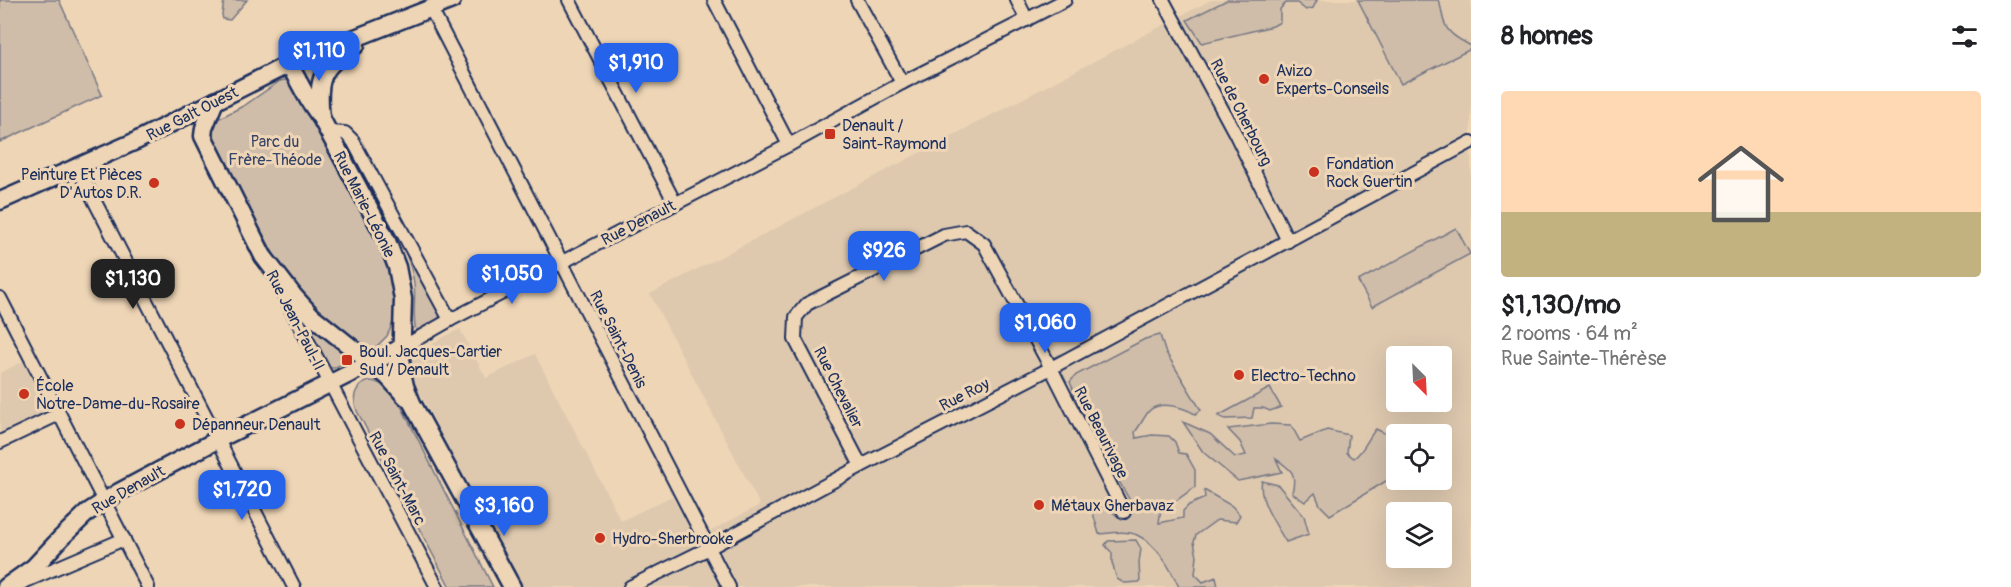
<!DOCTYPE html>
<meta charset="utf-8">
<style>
body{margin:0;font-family:Pangolin,sans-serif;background:#f6f6f6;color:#202124;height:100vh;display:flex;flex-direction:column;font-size:22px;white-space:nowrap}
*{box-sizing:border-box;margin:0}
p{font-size:20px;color:#757577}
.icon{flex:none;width:33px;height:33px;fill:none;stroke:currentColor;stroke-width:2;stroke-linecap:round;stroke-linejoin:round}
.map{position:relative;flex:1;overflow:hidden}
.sheet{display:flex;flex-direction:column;background:#fff;width:540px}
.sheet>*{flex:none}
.needle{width:39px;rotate:156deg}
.fabs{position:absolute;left:1386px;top:346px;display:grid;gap:12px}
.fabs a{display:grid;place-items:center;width:66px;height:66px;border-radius:6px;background:#fff;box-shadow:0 6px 24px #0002;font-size:30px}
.price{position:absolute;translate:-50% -51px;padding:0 14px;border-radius:12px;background:#2563eb;color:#fff;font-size:20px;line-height:39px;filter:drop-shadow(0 2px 3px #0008)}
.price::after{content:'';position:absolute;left:50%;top:36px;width:18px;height:14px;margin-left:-9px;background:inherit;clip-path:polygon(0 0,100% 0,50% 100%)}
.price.on{background:#222;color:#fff}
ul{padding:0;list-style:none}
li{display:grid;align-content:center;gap:12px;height:318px;padding:0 30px}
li+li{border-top:2px solid #e0e0e0}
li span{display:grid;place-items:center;height:186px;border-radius:6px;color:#555}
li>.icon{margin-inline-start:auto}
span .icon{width:108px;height:108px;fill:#fffc;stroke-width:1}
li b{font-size:26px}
h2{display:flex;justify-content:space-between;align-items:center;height:72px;padding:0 30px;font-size:26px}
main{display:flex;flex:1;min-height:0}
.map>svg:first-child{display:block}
.built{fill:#dec9af;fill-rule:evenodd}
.green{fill:#cfbda9;stroke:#757684;stroke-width:1.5}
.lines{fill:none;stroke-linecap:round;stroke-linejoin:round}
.street-casing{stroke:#1b2f5e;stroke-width:16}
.secondary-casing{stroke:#1b2f5e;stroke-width:21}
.street{stroke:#eed5b6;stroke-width:12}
.secondary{stroke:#eed5b6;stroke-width:16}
.poi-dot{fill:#c8321e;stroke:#eed5b6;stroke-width:2}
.labels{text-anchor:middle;stroke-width:6;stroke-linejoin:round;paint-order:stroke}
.poi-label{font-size:16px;fill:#1b2f5e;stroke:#eed5b6;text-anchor:start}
.street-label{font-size:16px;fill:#1b2f5e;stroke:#eed5b6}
.park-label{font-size:16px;fill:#364469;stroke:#eed5b6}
</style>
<main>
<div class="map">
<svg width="1471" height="587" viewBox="0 0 1471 587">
<rect width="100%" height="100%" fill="#eed5b6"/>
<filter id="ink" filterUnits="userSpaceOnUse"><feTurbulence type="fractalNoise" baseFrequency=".0167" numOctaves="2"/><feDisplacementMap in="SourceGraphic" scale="12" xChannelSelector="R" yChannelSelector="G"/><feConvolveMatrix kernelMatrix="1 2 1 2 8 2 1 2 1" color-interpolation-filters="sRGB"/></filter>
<g filter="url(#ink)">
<!-- built -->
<g class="built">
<path d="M1211,0H1471V587H520L413,379L414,378L410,364L412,359L438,340L460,329L486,378L535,354L621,521L672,496L695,539L760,505L650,294ZM1396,357H1442V402H1396ZM1396,435H1442V480H1396ZM1396,513H1442V558H1396Z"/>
<path d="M30,358L59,414L0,442V373Z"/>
</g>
<!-- green -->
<g class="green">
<path d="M0,0H59L102,95L0,142Z"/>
<path d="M224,0H247L230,20L223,19L222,15Z"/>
<path d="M1227,0H1317L1313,8L1306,10L1297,3H1286L1280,9V22L1273,26L1202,43L1187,20Z"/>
<path d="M1358,0H1438C1443,9 1441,16 1445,24C1449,35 1461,40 1471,46V49L1401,84Z"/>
<path d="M331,55L313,100L297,70Z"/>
<path d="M285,80L295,84L386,255L396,295L395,318L387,336L375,348L362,350L316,315L280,266L210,134L214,121L245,105L280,81Z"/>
<path d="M390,220L440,315L438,320L416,331C412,317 416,298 414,283C411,261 400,240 390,220Z"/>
<path d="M1456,228L1470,254L1372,307L1358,281Z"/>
<path d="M297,311L354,358L334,368H329Z"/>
<path d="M1160,335L1165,351L1201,410L1195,414C1183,407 1160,400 1149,411C1144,417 1140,426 1135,432L1136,438L1152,435L1169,436L1175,442L1179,453L1186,454L1195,470V487L1170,505L1161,508L1159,523L1183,518V511L1189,505L1205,498L1204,490L1232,506L1240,515L1236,522L1217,520L1196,535L1194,542L1197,556L1195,574L1203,582L1216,577L1218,587H1179C1170,568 1158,545 1137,535C1127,530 1110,533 1099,534L1093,513L1105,505L1118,517L1129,515L1133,506L1090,430L1070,382L1076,375L1145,339Z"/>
<path d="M369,381C382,381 392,392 399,402L493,587H450L357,411C352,397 354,386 369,381Z"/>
<path d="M1270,388L1281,407L1270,411L1263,408H1254L1252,418L1225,419L1218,416Z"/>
<path d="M1183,422L1210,434L1235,457L1246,455L1240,442L1228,429L1271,424L1291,425L1300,441L1327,430L1349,435L1347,453L1354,458C1365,450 1367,439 1376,429L1396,439V475L1330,515L1320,505L1315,493L1305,502L1292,493C1297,473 1292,470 1276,459L1282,472L1238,481L1203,452Z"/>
<path d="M1262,481L1278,485L1304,516L1309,534L1286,542C1277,527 1257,498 1262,481Z"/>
<path d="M1136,540L1141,549L1139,562L1140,582L1124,583L1117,579L1112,563V553L1105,545L1108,541Z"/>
</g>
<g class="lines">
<!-- street casing -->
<g class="street-casing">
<g id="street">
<path d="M569,0L675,203"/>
<path d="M714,0L789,145"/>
<path d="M857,0L902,83"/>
<path d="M1017,0L1027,20"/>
<path d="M1163,0L1236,135L1288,241"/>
<path d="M431,9L729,587"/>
<path d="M328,132L345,133L353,141L450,320"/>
<path d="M77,167L294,587"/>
<path d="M278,284L437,587"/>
<path d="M0,298L148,587"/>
<path d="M401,348L450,320L789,145L902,83L1065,0"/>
<path d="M0,442L59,414"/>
<path d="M861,466L795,339L796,317L807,304L944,235L966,231L984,244L1051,368L1124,512"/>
<path d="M19,584L124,539"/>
<path d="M630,587L709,548L861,466L1051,368L1471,142"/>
</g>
</g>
<!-- secondary casing -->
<g class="secondary-casing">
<g id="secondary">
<path d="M289,64L308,99L321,118L387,241L397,267L403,299L401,368L405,386L412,403L512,587"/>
<path d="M215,101L204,128L203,136L263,256L293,295L312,316L387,376L406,397"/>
<path d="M321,117C316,76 323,66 356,45"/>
<path d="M0,201L136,141L289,64L452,0"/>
<path d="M6,587L34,567L61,538L88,512L119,492L217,440L401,348"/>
</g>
</g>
<!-- street -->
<use href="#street" class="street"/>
<!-- secondary -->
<use href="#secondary" class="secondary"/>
</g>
</g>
<!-- markers -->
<g class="poi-dot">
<circle cx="1264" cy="79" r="6"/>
<rect x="824" y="128" width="12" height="12" rx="3"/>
<circle cx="1314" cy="172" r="6"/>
<circle cx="154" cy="183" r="6"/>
<rect x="341" y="354" width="12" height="12" rx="3"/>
<circle cx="1239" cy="375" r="6"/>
<circle cx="24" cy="394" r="6"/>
<circle cx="180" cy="424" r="6"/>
<circle cx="1039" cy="505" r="6"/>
<circle cx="600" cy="538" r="6"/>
</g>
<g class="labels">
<!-- poi labels -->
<g class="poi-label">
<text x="1276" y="76">Avizo<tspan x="1276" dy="18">Experts-Conseils</tspan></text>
<text x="842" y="131">Denault /<tspan x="842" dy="18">Saint-Raymond</tspan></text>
<text x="1326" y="169">Fondation<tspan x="1326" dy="18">Rock Guertin</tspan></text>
<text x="142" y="180" text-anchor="end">Peinture Et Pièces<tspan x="142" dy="18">D'Autos D.R.</tspan></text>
<text x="359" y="357">Boul. Jacques-Cartier<tspan x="359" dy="18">Sud / Denault</tspan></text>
<text x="1251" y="381">Electro-Techno</text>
<text x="36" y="391">École<tspan x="36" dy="18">Notre-Dame-du-Rosaire</tspan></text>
<text x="192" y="430">Dépanneur Denault</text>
<text x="1051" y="511">Métaux Gherbavaz</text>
<text x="612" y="544">Hydro-Sherbrooke</text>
</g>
<!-- street labels -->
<g class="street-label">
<text transform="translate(1242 112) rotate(63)" y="6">Rue de Cherbourg</text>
<text transform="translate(192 113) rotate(-27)" y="6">Rue Galt Ouest</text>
<text transform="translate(365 204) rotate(63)" y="6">Rue Marie-Léonie</text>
<text transform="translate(638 222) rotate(-27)" y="6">Rue Denault</text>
<text transform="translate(296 320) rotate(63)" y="6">Rue Jean-Paul-II</text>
<text transform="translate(619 339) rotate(63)" y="6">Rue Saint-Denis</text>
<text transform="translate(839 387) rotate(63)" y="6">Rue Chevalier</text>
<text transform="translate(964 394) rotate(-27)" y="6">Rue Roy</text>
<text transform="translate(1102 432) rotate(63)" y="6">Rue Beaurivage</text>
<text transform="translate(398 478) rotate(62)" y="6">Rue Saint-Marc</text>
<text transform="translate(128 489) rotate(-30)" y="6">Rue Denault</text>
</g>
<!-- park labels -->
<g class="park-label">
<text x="275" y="147">Parc du<tspan x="275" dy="18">Frère-Théode</tspan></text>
</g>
</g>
</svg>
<div class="fabs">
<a><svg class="needle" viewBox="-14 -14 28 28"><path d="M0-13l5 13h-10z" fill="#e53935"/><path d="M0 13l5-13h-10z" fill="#757577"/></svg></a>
<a><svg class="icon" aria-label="locate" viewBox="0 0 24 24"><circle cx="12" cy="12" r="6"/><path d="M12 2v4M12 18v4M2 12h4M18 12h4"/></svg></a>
<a><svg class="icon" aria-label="layers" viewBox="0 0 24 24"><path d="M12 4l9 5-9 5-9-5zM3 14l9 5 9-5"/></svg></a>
</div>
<b class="price" style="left:319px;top:82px">$1,110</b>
<b class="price" style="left:636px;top:94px">$1,910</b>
<b class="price" style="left:884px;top:282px">$926</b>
<b class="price" style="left:512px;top:305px">$1,050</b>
<b class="price on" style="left:133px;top:310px">$1,130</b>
<b class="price" style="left:1045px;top:354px">$1,060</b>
<b class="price" style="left:242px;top:521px">$1,720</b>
<b class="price" style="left:504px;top:537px">$3,160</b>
</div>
<section class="sheet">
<h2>8 homes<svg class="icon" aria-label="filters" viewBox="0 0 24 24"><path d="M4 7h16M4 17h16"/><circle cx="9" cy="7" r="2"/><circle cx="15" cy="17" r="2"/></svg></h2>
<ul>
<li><span style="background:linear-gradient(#ffd9b3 65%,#c2b280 0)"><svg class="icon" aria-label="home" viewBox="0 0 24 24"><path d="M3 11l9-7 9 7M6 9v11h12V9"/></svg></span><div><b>$1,130/mo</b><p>2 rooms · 64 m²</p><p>Rue Sainte-Thérèse</p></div></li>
</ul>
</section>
</main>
